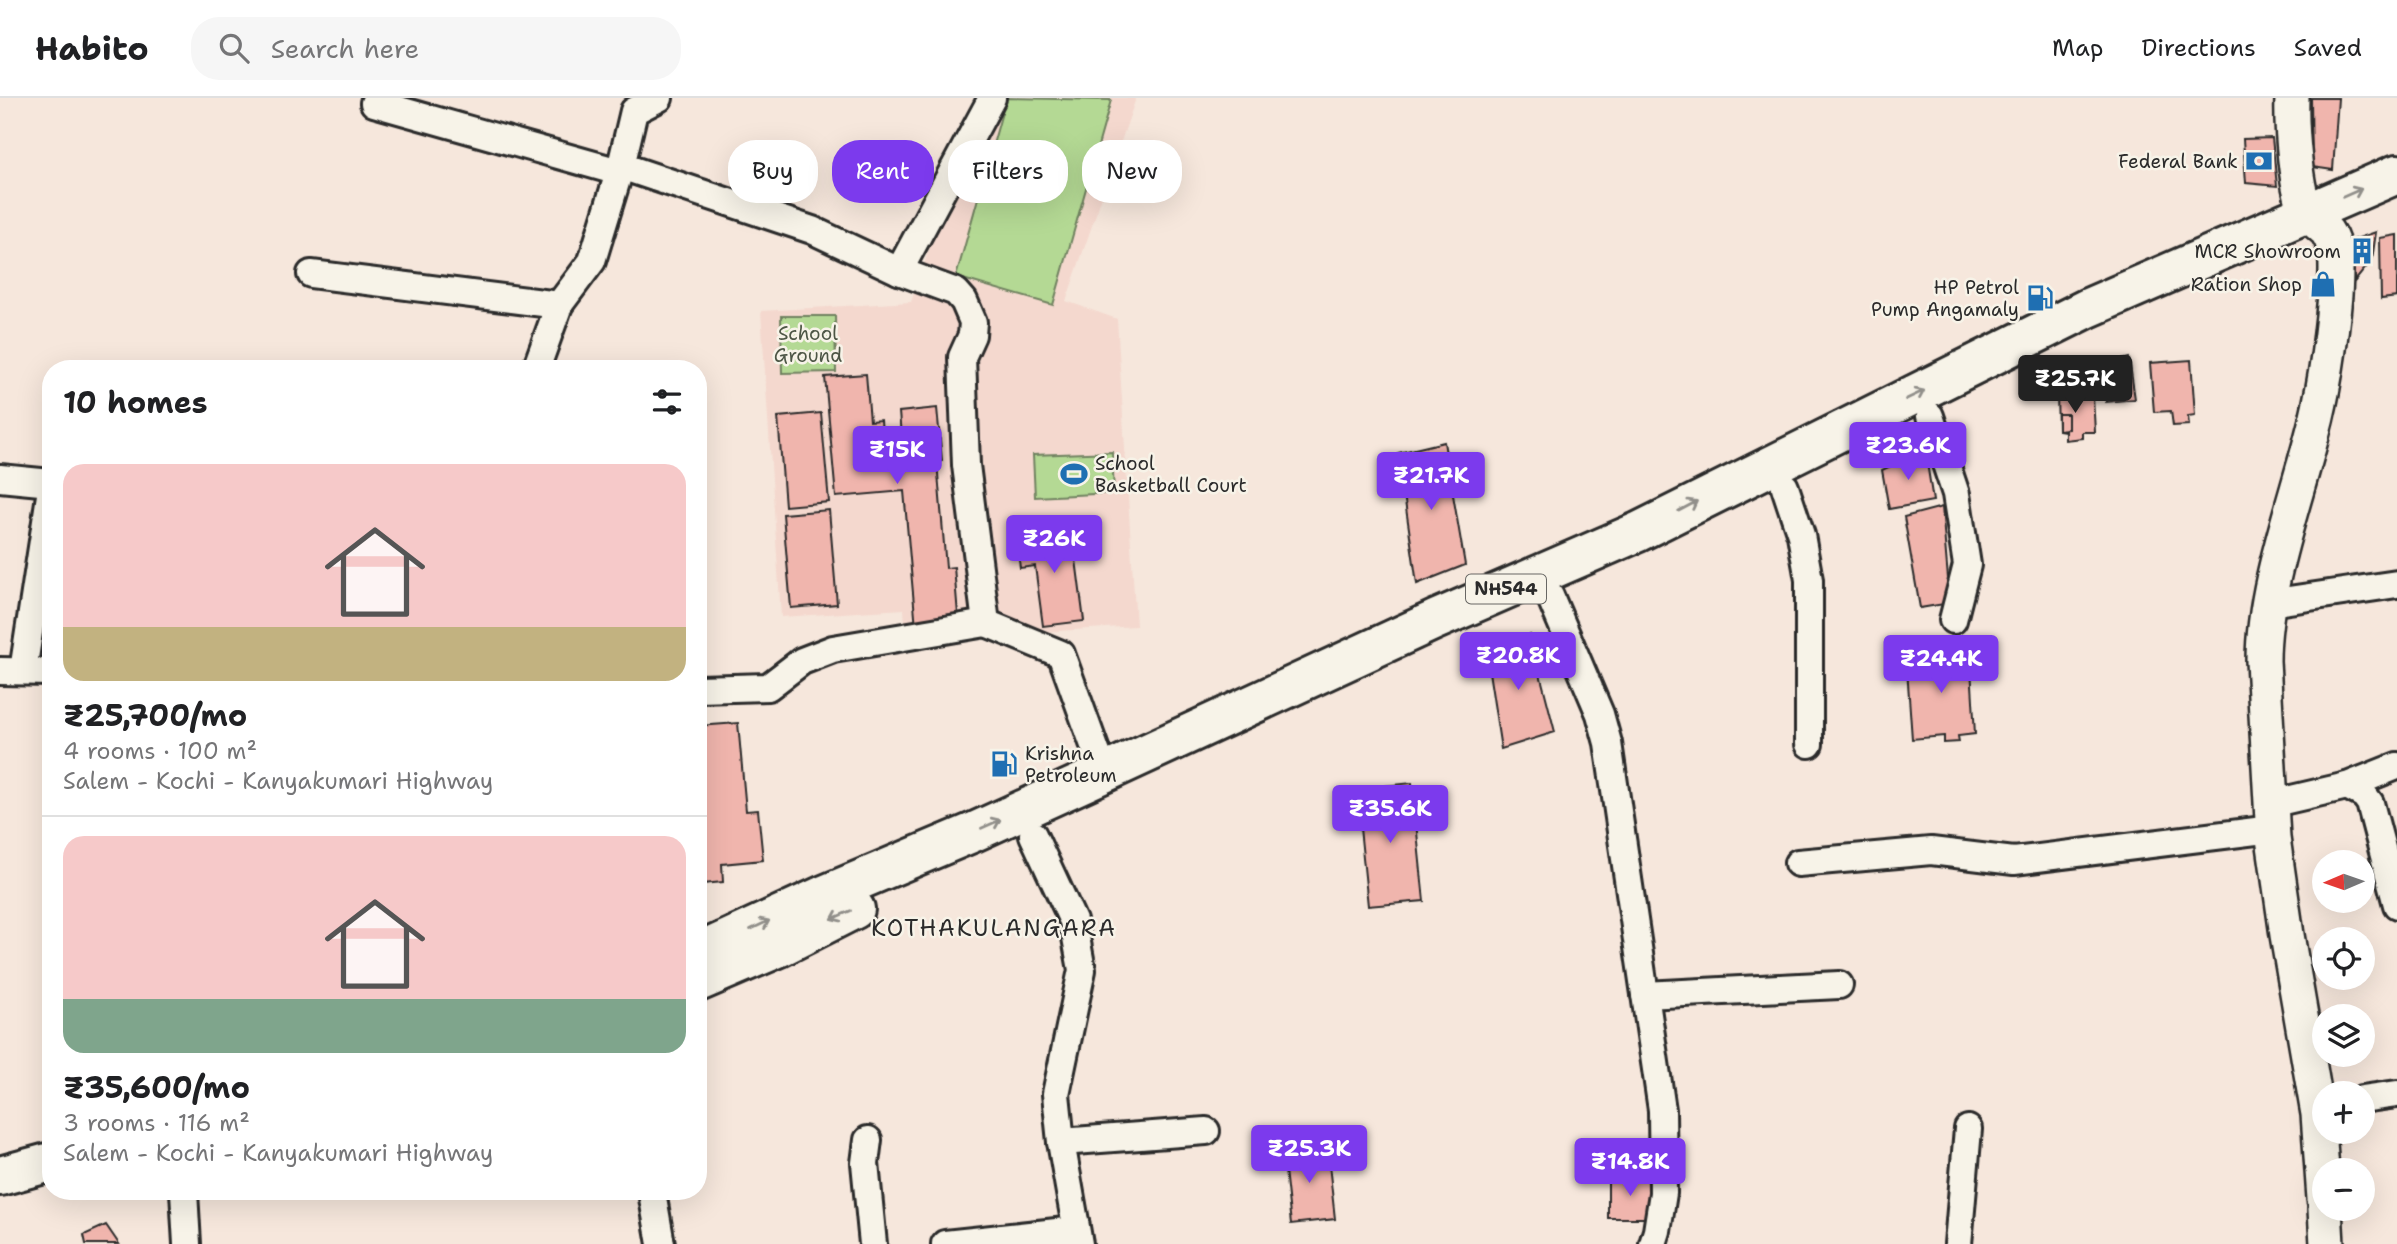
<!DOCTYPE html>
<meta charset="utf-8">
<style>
body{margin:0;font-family:"Shantell Sans",sans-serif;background:#f6f6f6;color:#202124;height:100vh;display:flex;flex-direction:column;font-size:26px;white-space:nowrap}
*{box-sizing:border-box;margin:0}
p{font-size:23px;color:#757577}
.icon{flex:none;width:38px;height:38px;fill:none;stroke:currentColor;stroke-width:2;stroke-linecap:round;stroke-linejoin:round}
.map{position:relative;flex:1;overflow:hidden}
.details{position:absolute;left:42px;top:262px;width:665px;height:840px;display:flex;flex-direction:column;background:#fff;border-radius:28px;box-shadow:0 7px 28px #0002}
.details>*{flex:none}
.top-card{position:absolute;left:728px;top:42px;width:665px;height:63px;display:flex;gap:14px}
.needle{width:46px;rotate:268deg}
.buttons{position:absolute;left:2312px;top:752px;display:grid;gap:14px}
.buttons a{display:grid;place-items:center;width:63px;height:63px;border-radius:50%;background:#fff;box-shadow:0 7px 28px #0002;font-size:35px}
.price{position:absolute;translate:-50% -60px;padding:0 16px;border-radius:7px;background:#7c3aed;color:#fff;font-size:23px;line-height:46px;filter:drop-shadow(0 2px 4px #0008)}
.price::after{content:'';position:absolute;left:50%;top:42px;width:21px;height:16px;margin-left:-10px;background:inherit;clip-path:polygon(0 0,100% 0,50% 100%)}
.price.current{background:#222;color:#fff}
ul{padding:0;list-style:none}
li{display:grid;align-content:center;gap:14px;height:371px;padding:0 21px}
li+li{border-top:2px solid #e0e0e0}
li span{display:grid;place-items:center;height:217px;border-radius:21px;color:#555}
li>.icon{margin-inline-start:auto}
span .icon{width:126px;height:126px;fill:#fffc;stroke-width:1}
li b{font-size:30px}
h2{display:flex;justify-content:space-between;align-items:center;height:84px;padding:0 21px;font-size:30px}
.pill{padding:0 24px;border-radius:28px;background:#fff;box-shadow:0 7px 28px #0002;font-size:24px;line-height:63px}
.pill.current{background:#7c3aed;color:#fff}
header{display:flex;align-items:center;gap:42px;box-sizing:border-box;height:98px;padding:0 35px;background:#fff;border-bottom:2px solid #e0e0e0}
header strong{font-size:33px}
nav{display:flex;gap:38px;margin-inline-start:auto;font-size:24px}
.search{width:490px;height:63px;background:#f6f6f6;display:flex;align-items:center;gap:18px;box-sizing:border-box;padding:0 24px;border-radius:28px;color:#757577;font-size:26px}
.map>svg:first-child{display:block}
.built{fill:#f4d8ce}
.green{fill:#b4d994;stroke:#708260;stroke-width:2}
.building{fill:#f0b5ad;stroke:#2b2b2b;stroke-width:2}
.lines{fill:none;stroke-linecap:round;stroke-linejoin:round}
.minor-casing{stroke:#2b2b2b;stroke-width:32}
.major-casing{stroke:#2b2b2b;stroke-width:38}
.highway-casing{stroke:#2b2b2b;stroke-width:44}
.minor{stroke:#f7f3e8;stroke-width:26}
.major{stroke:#f7f3e8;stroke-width:33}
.highway{stroke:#f7f3e8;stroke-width:38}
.oneway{stroke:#918f8a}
.labels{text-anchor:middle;stroke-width:5;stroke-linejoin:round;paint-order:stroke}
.shield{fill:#f7f3e8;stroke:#686764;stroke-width:2}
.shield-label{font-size:18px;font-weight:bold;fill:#2b2b2b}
.poi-label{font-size:19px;fill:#2b2b2b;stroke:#f7f3e8;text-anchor:end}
.park-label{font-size:19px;fill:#4d5645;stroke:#f7f3e8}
.quarter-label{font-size:23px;letter-spacing:2px;fill:#2b2b2b;stroke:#f7f3e8}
</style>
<header>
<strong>Habito</strong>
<div class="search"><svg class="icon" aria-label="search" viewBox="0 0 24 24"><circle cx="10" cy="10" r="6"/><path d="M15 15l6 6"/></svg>Search here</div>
<nav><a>Map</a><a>Directions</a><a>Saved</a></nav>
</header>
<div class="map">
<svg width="2397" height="1146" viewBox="0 0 2397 1146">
<rect width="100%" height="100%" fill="#f6e7dc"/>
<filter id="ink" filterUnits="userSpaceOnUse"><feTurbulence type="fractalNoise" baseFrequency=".0143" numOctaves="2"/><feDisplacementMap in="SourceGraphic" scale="14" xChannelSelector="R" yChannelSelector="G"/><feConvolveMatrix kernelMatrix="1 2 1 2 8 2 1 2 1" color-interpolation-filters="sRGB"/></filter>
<g filter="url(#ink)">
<!-- built -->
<path class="built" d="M981,0H1136L1066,203L1117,221L1136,528L906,543L904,511L781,519L761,213L911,204Z"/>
<!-- green -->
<g class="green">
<path d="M1006,0L1111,2L1053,207L956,179Z"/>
<path d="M781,218H835L836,274L782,275Z"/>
<path d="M1112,354L1114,395L1035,399L1033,357Z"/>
</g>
<!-- building -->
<g class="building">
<path d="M2311,0H2338L2333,72L2312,69Z"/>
<path d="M2272,40L2277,88L2246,85L2243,41Z"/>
<path d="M2376,134L2372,162L2355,183L2350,143Z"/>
<path d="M2397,137V199L2381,201L2380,140Z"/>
<path d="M2129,260L2135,301L2106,304L2101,267Z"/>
<path d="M2191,262L2195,317L2188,318L2189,327L2173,328L2171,313L2154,314L2150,265Z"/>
<path d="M866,276L870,323L881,322L882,336L874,337L875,352L902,350L899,314L937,310L942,363L937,364L946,470L954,469L958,517L945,518L947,534L916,529L904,393L836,399L825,279Z"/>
<path d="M2057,296L2093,298L2095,334H2082V340L2065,342V333L2058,332Z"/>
<path d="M821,315L829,404L785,408L778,319Z"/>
<path d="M2058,316H2068V331L2058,332Z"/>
<path d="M1444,344L1465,467L1417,486L1398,355Z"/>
<path d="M1925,352L1933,403L1889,411L1882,372Z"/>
<path d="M1942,409L1950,505L1920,510L1904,419Z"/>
<path d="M829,412L837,506L791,510L783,416Z"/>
<path d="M1072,431L1084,523L1043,528L1035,468L1020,470L1016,438Z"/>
<path d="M1530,537L1555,634L1501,651L1485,548Z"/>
<path d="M1970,553L1975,636L1958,638L1959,644L1944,645V638L1912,641L1906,557Z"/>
<path d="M738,625L746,713L758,712L763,762L722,766L723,784L703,786L698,738V628Z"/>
<path d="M1412,685L1424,803L1368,808L1356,691Z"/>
<path d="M1327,1048L1335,1121L1291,1126L1283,1054Z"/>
<path d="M1608,1081H1652L1651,1120H1608Z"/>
<path d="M106,1127L119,1146H86L84,1137Z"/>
</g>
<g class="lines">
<!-- minor casing -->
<g class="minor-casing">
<g id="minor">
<path d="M374,5L619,74"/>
<path d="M621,68L812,132L899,173L956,194L964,203L973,224L972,237L962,259L966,367L986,525L1061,556L1104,675"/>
<path d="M899,173L992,0"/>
<path d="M311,176L559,207"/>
<path d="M536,271L559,207L592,163L621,68L634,13L659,0"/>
<path d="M1930,318L1956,396L1967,467L1953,522"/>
<path d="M0,380L51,385"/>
<path d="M1785,389L1801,437L1809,482V646"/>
<path d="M1550,498L1600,616L1608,645L1662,1012L1663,1095L1657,1133L1653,1146"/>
<path d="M2269,505L2397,486"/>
<path d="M0,573L51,574"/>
<path d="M23,573L51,391"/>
<path d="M698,591L768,589L802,563L833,551L986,525"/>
<path d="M2347,688L2364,697L2370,705L2397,807"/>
<path d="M2270,706L2347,688L2397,668"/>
<path d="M1033,737L1073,823L1082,872L1056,996L1061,1044L1079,1146"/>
<path d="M1798,765L1931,753L2014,763L2272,731"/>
<path d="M1645,897L1839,887"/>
<path d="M2362,1001L2397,996"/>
<path d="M868,1042L865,1065L873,1146"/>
<path d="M1061,1044L1206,1033"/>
<path d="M184,1094L187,1146"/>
<path d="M652,1094L661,1146"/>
<path d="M945,1146L1075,1132"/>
<path d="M1958,1146L1968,1031"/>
</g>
</g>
<!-- major casing -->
<g class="major-casing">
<g id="major">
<path d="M2292,0C2291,27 2295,94 2308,116C2313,123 2322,128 2327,134C2339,151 2336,177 2335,197C2331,242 2325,290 2313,334C2295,405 2263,490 2263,563L2273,740L2287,837L2318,1016L2324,1101"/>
<path d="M2325,1111L2327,1146"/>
</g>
</g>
<!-- highway casing -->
<g class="highway-casing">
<g id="highway">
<path d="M698,855L824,797L974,734L1104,675L1435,522L1638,434L2088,210L2397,76"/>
<path d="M698,884L780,849L855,811"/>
<path d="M0,1078L51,1064"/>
</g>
</g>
<!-- minor -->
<use href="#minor" class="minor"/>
<!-- major -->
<use href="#major" class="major"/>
<!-- highway -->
<use href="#highway" class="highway"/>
</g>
<!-- one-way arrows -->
<defs><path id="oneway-shaft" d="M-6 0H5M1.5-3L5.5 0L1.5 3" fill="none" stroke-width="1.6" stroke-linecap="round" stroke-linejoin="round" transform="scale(1.75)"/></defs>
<g class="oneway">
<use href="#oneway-shaft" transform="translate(2352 95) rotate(-24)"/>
<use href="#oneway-shaft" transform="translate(1915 297) rotate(-25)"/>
<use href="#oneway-shaft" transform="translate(1688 408) rotate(-28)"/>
<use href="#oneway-shaft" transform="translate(991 726) rotate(-24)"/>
<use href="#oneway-shaft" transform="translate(841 817) rotate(156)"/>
<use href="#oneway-shaft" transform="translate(760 827) rotate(-25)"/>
</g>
</g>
<!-- icons -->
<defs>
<g id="bank-bare" transform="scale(2.1)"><path d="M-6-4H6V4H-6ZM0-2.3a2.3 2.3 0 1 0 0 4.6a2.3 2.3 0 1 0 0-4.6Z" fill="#1f6fb2" stroke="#f7f3e8" stroke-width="2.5" paint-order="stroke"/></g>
<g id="building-bare" transform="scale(2.1)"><path d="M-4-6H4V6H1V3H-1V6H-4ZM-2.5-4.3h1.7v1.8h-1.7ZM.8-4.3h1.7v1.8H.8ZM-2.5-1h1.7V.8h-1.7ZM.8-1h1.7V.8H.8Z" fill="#1f6fb2" stroke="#f7f3e8" stroke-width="2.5" paint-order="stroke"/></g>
<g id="shop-bare" transform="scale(2.1)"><path d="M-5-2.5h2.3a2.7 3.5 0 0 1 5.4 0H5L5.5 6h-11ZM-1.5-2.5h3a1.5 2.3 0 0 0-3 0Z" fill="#1f6fb2" stroke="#f7f3e8" stroke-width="2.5" paint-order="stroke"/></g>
<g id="fuel-bare" transform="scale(2.1)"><path d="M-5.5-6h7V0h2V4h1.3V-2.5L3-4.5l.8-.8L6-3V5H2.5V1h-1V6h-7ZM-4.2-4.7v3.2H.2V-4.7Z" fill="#1f6fb2" stroke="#f7f3e8" stroke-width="2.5" paint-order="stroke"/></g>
<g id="stadium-bare" transform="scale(2.1)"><path d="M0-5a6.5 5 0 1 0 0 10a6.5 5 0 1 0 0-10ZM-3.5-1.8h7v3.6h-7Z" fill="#1f6fb2" stroke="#f7f3e8" stroke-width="2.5" paint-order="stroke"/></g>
</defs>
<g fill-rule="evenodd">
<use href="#bank-bare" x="2259" y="63"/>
<use href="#building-bare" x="2362" y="153"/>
<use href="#shop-bare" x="2323" y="186"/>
<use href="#fuel-bare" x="2040" y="200"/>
<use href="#stadium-bare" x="1074" y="376"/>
<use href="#fuel-bare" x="1004" y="666"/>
</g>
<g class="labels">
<!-- shield labels -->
<rect class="shield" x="1466" y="476.5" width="80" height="29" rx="5"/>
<g class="shield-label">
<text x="1506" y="497">NH544</text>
</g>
<!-- poi labels -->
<g class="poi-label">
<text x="2238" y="70">Federal Bank</text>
<text x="2341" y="160">MCR Showroom</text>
<text x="2302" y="193">Ration Shop</text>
<text x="2019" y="196">HP Petrol<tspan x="2019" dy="22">Pump Angamaly</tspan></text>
<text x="1095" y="372" text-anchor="start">School<tspan x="1095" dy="22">Basketball Court</tspan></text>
<text x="1025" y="662" text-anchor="start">Krishna<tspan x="1025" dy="22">Petroleum</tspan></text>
</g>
<!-- park labels -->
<g class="park-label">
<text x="808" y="242">School<tspan x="808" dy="22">Ground</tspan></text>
</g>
<!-- quarter labels -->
<g class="quarter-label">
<text x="994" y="838">KOTHAKULANGARA</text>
</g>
</g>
</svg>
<div class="buttons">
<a><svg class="needle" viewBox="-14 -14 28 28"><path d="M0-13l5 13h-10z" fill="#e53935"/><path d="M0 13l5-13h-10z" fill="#757577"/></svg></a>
<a><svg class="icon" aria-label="locate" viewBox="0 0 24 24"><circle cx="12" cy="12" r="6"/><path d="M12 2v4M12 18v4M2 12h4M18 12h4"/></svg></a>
<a><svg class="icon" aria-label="layers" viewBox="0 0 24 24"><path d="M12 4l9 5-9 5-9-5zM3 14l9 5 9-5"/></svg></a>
<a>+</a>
<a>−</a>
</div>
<b class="price current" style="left:2075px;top:317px">₹25.7K</b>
<b class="price" style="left:1908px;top:384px">₹23.6K</b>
<b class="price" style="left:897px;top:388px">₹15K</b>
<b class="price" style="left:1431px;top:414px">₹21.7K</b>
<b class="price" style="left:1054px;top:477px">₹26K</b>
<b class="price" style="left:1518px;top:594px">₹20.8K</b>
<b class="price" style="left:1941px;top:597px">₹24.4K</b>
<b class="price" style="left:1390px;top:747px">₹35.6K</b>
<b class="price" style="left:1309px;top:1087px">₹25.3K</b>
<b class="price" style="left:1630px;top:1100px">₹14.8K</b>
<div class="top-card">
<a class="pill">Buy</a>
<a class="pill current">Rent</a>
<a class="pill">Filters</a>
<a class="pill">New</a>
</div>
<section class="details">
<h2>10 homes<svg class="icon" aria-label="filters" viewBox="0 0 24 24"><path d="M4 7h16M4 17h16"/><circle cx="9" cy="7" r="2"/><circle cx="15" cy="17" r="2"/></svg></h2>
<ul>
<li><span style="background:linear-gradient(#f6c9c9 75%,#c2b280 0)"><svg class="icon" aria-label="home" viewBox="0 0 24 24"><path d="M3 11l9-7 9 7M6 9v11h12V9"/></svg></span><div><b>₹25,700/mo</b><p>4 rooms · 100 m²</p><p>Salem - Kochi - Kanyakumari Highway</p></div></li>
<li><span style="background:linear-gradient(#f6c9c9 75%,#7fa58c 0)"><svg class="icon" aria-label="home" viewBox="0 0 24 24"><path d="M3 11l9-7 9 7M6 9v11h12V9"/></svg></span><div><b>₹35,600/mo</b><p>3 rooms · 116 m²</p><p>Salem - Kochi - Kanyakumari Highway</p></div></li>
</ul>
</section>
</div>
